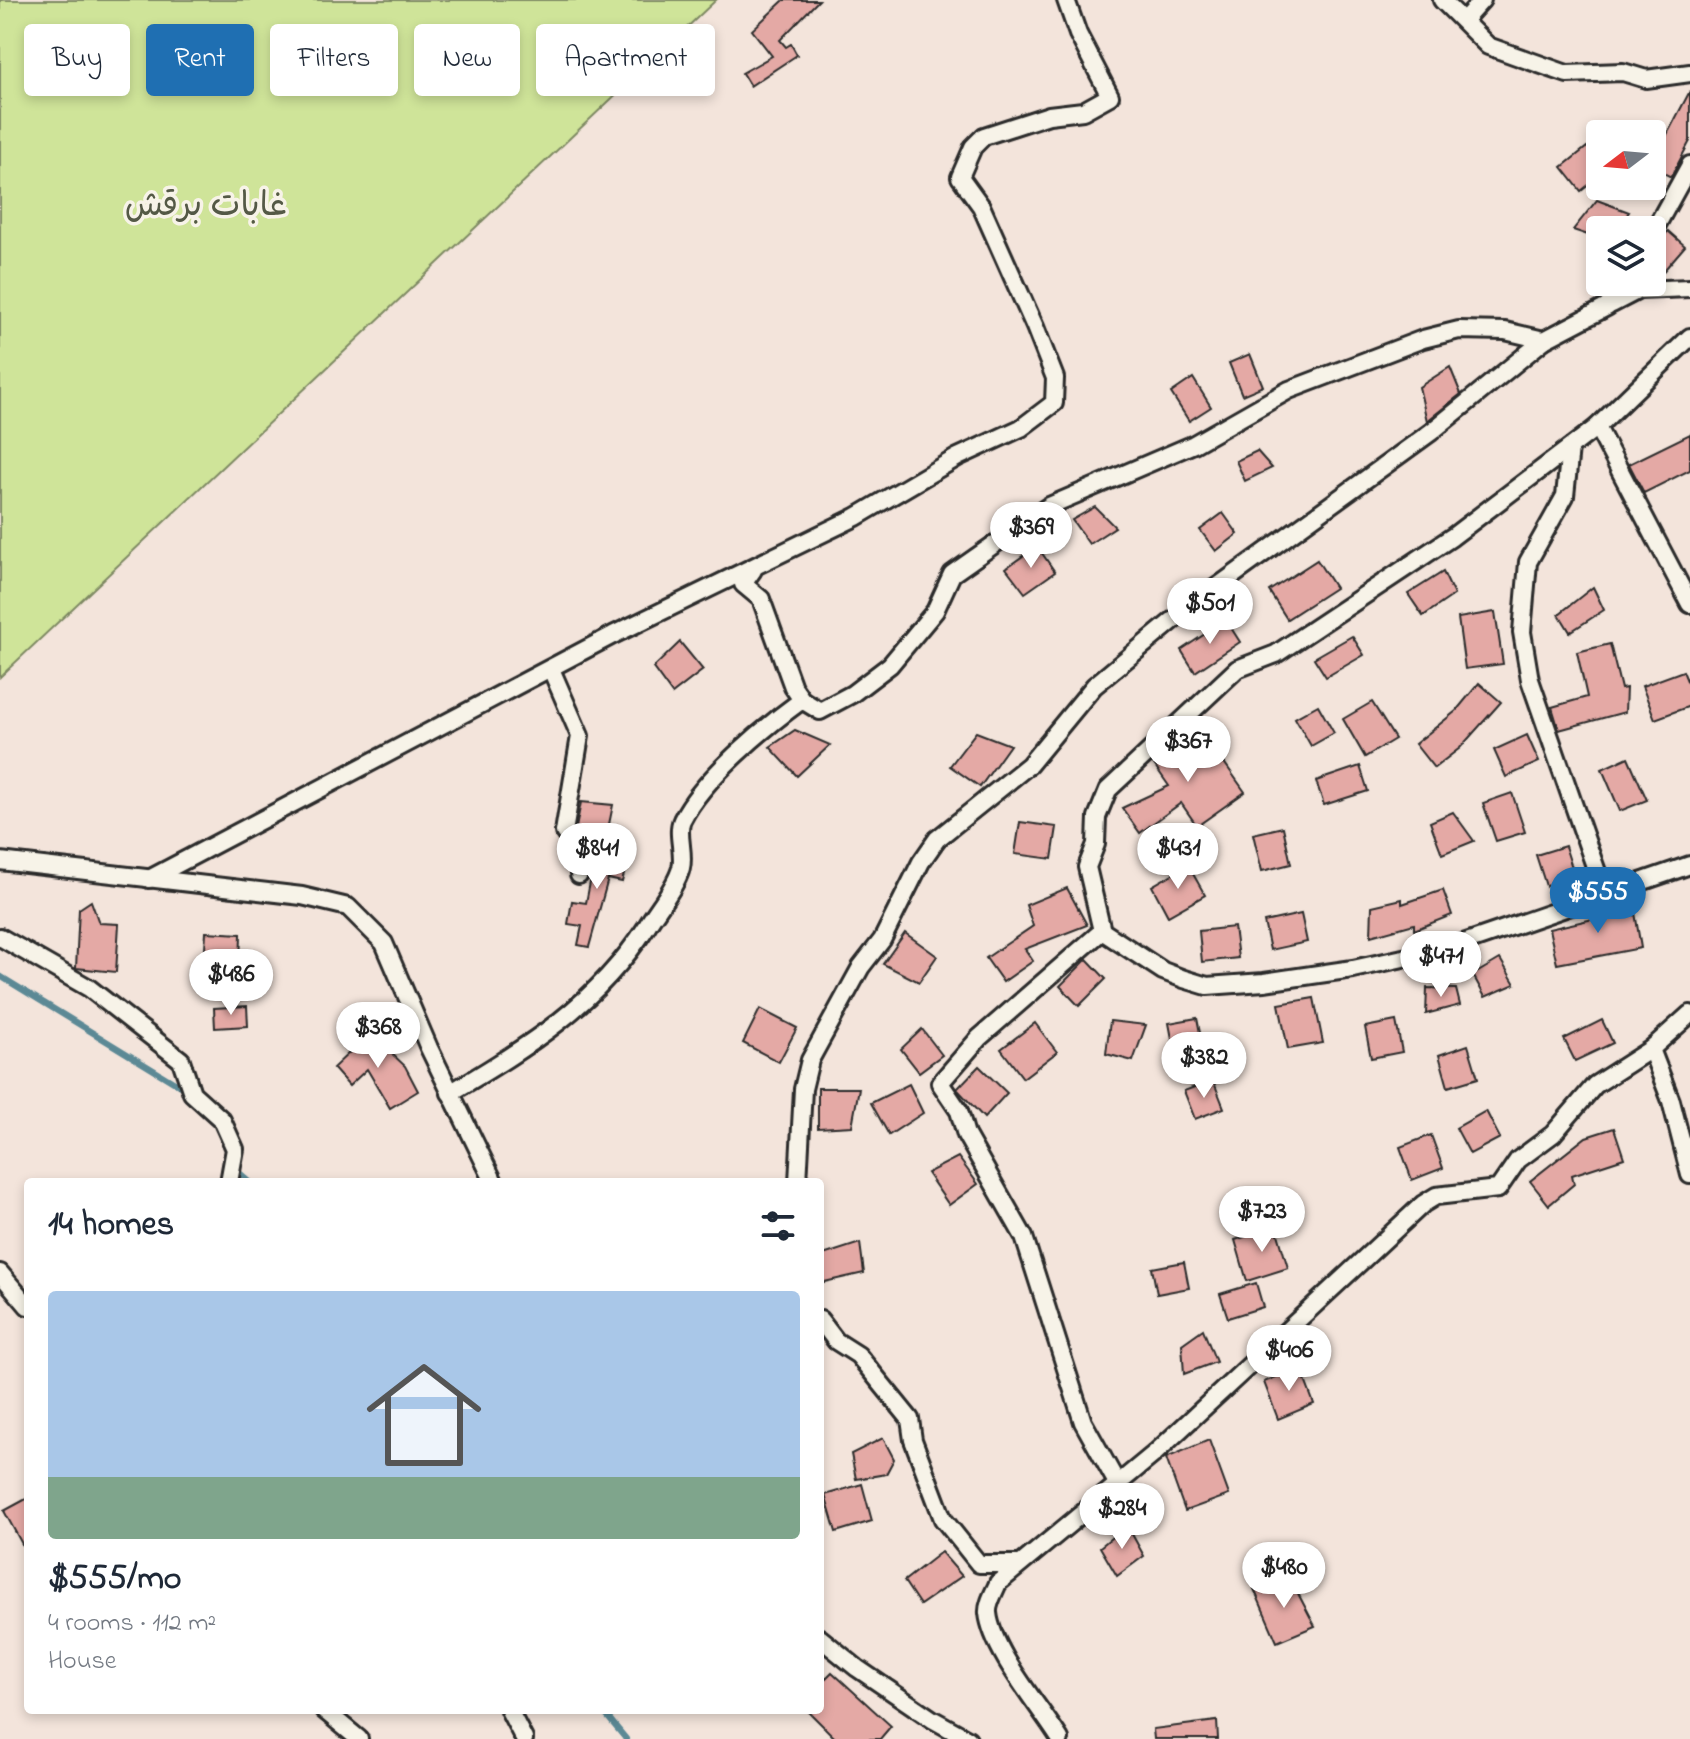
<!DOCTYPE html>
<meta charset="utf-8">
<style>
body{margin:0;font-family:"Indie Flower","Playpen Sans Arabic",sans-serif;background:#f2f2f3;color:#1f2937;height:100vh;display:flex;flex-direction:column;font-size:30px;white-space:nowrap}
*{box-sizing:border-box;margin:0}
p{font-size:26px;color:#747a83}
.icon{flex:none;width:44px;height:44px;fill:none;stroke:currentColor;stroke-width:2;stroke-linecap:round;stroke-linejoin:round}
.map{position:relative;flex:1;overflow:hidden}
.drawer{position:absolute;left:24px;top:1178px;width:800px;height:536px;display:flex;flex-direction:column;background:#fff;border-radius:8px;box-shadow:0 4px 12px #0003}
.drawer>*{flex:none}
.hud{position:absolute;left:24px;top:24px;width:800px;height:72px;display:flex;gap:16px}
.needle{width:52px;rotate:254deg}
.buttons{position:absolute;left:1586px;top:120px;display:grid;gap:16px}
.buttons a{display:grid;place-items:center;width:80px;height:80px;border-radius:8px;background:#fff;box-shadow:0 4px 12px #0003;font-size:40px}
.price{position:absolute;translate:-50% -68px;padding:0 18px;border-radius:28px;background:#fff;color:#222;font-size:26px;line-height:52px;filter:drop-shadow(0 2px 4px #0008)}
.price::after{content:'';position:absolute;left:50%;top:48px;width:24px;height:18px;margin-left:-12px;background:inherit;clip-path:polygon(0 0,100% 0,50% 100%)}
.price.current{background:#1f6fb2;color:#fff}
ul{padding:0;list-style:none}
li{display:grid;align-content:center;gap:16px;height:424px;padding:0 24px}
li span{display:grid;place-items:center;height:248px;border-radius:8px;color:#555}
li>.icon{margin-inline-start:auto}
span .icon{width:144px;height:144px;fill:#fffc;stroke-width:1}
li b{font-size:34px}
h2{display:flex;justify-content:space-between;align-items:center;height:96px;padding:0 24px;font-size:34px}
.pill{padding:0 28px;border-radius:8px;background:#fff;box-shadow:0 4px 12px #0003;font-size:28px;line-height:72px}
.pill.current{background:#1f6fb2;color:#fff}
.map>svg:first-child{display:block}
.green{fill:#cfe499;stroke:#7d8862;stroke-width:2}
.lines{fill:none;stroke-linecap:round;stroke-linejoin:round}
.stream{stroke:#5b8995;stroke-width:6}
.building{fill:#e4a9a5;stroke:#2b2b2b;stroke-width:2}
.street-casing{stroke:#2b2b2b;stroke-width:22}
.street{stroke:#f7f3e8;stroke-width:16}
.labels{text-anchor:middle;stroke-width:7;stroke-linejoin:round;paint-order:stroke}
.park-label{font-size:34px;fill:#545946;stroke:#f7f3e8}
</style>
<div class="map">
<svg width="1690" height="1739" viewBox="0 0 1690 1739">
<rect width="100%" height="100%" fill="#f3e4db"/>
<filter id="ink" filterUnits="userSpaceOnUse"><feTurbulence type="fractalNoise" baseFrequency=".0125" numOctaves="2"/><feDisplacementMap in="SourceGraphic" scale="16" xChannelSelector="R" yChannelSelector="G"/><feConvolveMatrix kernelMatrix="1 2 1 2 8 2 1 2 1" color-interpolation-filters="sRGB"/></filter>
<g filter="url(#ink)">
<!-- green -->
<path class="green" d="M0,0H716L0,677Z"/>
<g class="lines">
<!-- stream -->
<g class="stream">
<path d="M0,976L188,1091"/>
<path d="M234,1168L250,1182"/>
<path d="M602,1710L626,1739"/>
</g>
</g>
<!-- building -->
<g class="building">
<path d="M784,0H819L780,40L786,47L791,44L797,55L750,86L742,73L772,56L752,30Z"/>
<path d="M1690,91V141L1671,177L1652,167V149L1656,141L1662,144Z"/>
<path d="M1587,147L1600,164V176L1581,191L1562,167Z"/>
<path d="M1597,200L1629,212L1616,230H1600V239L1573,230Z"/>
<path d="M1668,231L1685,246L1660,275L1652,268V250Z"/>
<path d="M1250,354L1263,386L1242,395L1229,363Z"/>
<path d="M1450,367L1461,394L1427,421L1419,387Z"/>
<path d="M1193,378L1211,407L1189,421L1171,393Z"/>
<path d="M1690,434V470L1644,493L1629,464Z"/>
<path d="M1257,451L1272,468L1245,481L1236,461Z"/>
<path d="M1095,507L1115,527L1089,544L1072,520Z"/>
<path d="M1223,513L1238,534L1216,551L1200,530Z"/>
<path d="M1037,546L1055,572L1025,593L1006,568Z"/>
<path d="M1317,560L1335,588L1287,619L1269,591Z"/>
<path d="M1443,572L1454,595L1423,616L1408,594Z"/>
<path d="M1593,587L1604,610L1570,632L1559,614Z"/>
<path d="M1495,612L1503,664L1465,669L1458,618Z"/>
<path d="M1226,620L1240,642L1195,672L1181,650Z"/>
<path d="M1352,636L1364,655L1326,677L1314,658Z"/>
<path d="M680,642L703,670L672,694L653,668Z"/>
<path d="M1610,644L1621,689L1626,688L1625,712L1559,730L1552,707L1587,697L1577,652Z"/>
<path d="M1683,671L1690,688V706L1655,719L1642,686Z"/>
<path d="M1479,683L1501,702L1460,748L1434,768L1415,744L1456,711Z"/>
<path d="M1372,702L1395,739L1365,757L1343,719Z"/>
<path d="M1318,705L1334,733L1311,746L1295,718Z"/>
<path d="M1199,727L1245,792L1197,826L1181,803L1140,833L1122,808L1169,786L1153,763Z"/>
<path d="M795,730L830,745L797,776L770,747Z"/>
<path d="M976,732L1010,745L980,787L950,766Z"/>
<path d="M1527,735L1539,762L1506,777L1494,750Z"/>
<path d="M1628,757L1647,800L1620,811L1602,769Z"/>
<path d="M1360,766L1368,791L1324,805L1316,781Z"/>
<path d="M1512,793L1525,832L1496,841L1483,803Z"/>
<path d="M581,802L613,805L607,834L576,828Z"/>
<path d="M1453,812L1474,841L1442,854L1430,822Z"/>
<path d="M1020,822L1057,827L1052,859L1015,854Z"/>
<path d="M1283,827L1291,864L1262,871L1253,834Z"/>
<path d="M1565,846L1575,877L1546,886L1536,855Z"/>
<path d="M597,847L629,854L622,882L608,879L589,947L578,945L582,926L568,924L572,901L586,903Z"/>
<path d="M1188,865L1205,895L1168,916L1152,886Z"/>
<path d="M1067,888L1087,925L1025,949L1033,961L1003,982L986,958L1033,926L1026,905Z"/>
<path d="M1443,890L1452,915L1414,930V924L1371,936L1372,906L1402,899V904Z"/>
<path d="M91,901L99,923L119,924L116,972L76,968L79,909Z"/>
<path d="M1633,901L1641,948L1557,964L1549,929L1602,917L1600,907Z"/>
<path d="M1301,914L1307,942L1270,950L1264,922Z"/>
<path d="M1234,927L1238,958L1202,962L1199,931Z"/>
<path d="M206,932L241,934L240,966L204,964Z"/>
<path d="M905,933L937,956L919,982L883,964Z"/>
<path d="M1087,959L1106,979L1079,1006L1060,986Z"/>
<path d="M1500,959L1515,984L1485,997L1473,975Z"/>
<path d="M1427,988L1456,989L1460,1005L1426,1014Z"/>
<path d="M1314,998L1323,1043L1288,1049L1279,1004Z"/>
<path d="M247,1006L248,1026L215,1028L214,1008Z"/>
<path d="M760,1009L797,1028L779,1062L743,1043Z"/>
<path d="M1197,1018L1202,1043L1174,1049L1169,1023Z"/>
<path d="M1602,1020L1613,1043L1575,1061L1564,1039Z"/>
<path d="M1110,1021L1146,1025L1133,1061L1106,1054Z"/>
<path d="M1396,1021L1402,1052L1371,1058L1365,1027Z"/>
<path d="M1035,1023L1057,1052L1023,1078L1001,1049Z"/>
<path d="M922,1029L942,1055L919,1072L901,1049Z"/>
<path d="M370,1033L405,1066L418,1091L390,1108L367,1069L349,1086L333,1068Z"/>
<path d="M1468,1045L1478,1078L1448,1087L1439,1055Z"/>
<path d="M979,1066L1007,1093L984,1118L957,1089Z"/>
<path d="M1213,1080L1224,1108L1195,1119L1184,1091Z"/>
<path d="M909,1084L923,1113L889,1135L871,1103Z"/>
<path d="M818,1088H859L852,1126L818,1128Z"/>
<path d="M1486,1111L1500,1138L1470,1154L1456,1128Z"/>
<path d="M1614,1128L1624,1158L1572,1175L1574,1184L1549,1205L1530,1181L1586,1137Z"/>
<path d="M1431,1135L1443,1168L1412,1180L1400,1147Z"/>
<path d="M958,1157L978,1184L949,1205L927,1173Z"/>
<path d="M1276,1227L1288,1268L1247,1281L1235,1240Z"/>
<path d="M860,1243L864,1273L820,1283V1256Z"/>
<path d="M1184,1262L1189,1288L1157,1294L1152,1268Z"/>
<path d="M1256,1283L1263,1307L1228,1318L1220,1294Z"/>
<path d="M1203,1329L1216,1362L1184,1374L1182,1344Z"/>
<path d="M1300,1367L1314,1404L1278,1419L1264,1382Z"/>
<path d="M883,1438L894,1459L886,1474L856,1479L851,1454Z"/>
<path d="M1209,1440L1229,1495L1185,1511L1166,1458Z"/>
<path d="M862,1484L872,1521L836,1532L825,1495Z"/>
<path d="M28,1498V1555L4,1511Z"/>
<path d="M1127,1525L1144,1556L1117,1576L1100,1547Z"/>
<path d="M941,1552L962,1576L920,1605L904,1581Z"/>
<path d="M1291,1580L1315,1626L1277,1642L1254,1589Z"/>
<path d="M832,1672L891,1726L880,1739H836L807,1710H820V1684Z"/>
<path d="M1217,1721L1218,1739H1154L1153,1729Z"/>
</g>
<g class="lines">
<!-- street casing -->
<g class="street-casing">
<g id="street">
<path d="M1442,0L1488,46L1567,74L1623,72L1646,79L1690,73"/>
<path d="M1464,20L1482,0"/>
<path d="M1652,234L1690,165"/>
<path d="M1612,304L1639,290L1690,288"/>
<path d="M1690,337L1597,427L1452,537L1276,654L1237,669L1108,790L1097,817L1096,844L1087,867L1102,931L1163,971L1184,979L1207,986L1264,982L1353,969L1449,948L1690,865"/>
<path d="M1597,427L1690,604"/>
<path d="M1570,448L1565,496L1528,562L1522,632L1530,680L1604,892"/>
<path d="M753,570L743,584L761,599L793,687L802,700L820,711L852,694L890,665L935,611L952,574L1049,506L1194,444L1289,390L1423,339L1459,330L1505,331L1544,340L1607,307L1625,282"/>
<path d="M551,669L580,736L564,832L580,853L579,875"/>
<path d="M0,861L302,896L348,907L384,943L429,1048L494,1182"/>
<path d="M149,879L613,635L856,517L958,457L1021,428L1054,403L1055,378L1035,327L981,206L960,177L973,147L984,136L1049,115L1083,111L1110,96L1078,34L1066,0"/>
<path d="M1102,931L979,1038L940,1083L959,1111L966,1135L1024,1237L1083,1422L1117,1483"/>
<path d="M0,937L89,988L181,1060L192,1093L222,1120L235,1149L229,1182"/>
<path d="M1651,1049L1671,1101L1690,1175"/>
<path d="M450,1093C528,1047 597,1004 647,926C657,909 676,887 681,868C685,853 676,833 682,820C703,778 765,727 802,700"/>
<path d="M798,1182L803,1089L810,1060L861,967L882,940L921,862L937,839L1029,765L1094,686L1188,608L1431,432L1544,340"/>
<path d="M0,1273L28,1306"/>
<path d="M820,1320L836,1341L858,1355L910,1419L913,1440L943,1519L979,1564H1017"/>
<path d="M820,1638L857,1668L932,1719L968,1739"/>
<path d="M324,1710L359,1739"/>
<path d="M509,1710L524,1739"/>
<path d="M1060,1739C1039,1705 992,1651 988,1613C987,1604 995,1591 998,1583L1154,1454L1423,1204L1436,1196L1498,1189L1518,1160L1553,1134L1595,1085L1651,1049L1690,1014"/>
</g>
</g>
<!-- street -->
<use href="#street" class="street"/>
</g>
</g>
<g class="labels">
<!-- park labels -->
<g class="park-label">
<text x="206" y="215">غابات برقش</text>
</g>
</g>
</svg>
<div class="buttons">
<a><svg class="needle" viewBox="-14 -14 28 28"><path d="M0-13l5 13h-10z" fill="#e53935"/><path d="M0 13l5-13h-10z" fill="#747a83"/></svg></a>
<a><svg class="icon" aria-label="layers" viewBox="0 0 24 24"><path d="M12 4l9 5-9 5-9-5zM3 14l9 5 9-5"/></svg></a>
</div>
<b class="price" style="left:1031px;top:570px">$369</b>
<b class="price" style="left:1210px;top:646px">$501</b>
<b class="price" style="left:1188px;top:784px">$367</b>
<b class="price" style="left:597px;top:891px">$841</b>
<b class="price" style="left:1178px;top:891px">$431</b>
<b class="price current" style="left:1598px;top:935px">$555</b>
<b class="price" style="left:1441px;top:999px">$471</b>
<b class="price" style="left:231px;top:1017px">$486</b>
<b class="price" style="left:378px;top:1070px">$368</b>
<b class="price" style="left:1204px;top:1100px">$382</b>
<b class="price" style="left:1262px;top:1254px">$723</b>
<b class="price" style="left:1289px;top:1393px">$406</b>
<b class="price" style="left:1122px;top:1551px">$284</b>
<b class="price" style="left:1284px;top:1610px">$480</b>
<div class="hud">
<a class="pill">Buy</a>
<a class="pill current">Rent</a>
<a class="pill">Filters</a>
<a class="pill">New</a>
<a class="pill">Apartment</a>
</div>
<section class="drawer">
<h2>14 homes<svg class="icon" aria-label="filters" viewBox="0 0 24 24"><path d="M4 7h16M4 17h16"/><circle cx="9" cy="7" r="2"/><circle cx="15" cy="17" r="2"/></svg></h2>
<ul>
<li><span style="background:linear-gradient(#a9c7e8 75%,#7fa58c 0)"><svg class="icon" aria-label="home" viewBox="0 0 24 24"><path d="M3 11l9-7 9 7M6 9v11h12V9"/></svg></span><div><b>$555/mo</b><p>4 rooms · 112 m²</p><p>House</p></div></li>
</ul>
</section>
</div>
